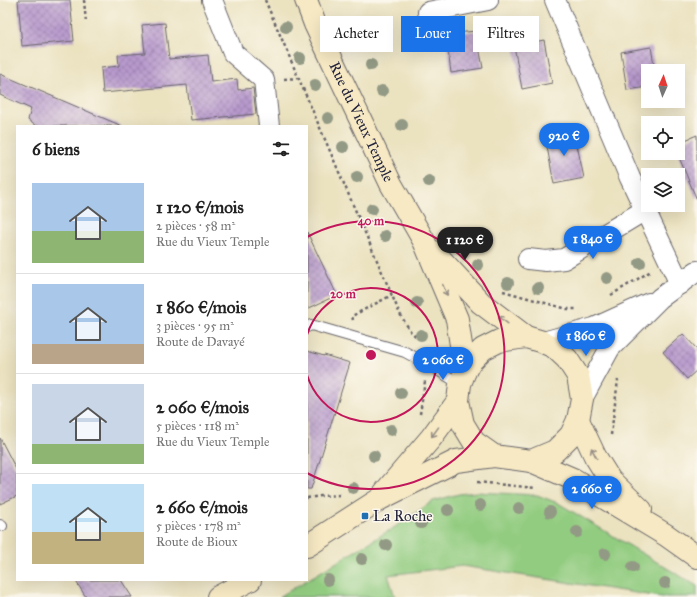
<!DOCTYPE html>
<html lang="fr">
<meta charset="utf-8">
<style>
body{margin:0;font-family:"IM FELL Great Primer",serif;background:#f2f2f2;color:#222;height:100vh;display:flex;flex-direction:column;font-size:15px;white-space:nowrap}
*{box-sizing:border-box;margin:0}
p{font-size:13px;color:#767676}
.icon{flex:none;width:22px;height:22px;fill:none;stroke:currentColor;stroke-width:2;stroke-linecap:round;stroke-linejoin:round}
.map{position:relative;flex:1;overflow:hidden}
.sheet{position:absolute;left:16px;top:125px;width:292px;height:456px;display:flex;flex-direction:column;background:#fff;border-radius:0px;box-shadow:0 4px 16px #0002}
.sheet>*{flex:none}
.guide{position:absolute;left:320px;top:16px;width:317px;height:36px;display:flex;gap:8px}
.needle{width:26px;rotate:3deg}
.tools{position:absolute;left:641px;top:64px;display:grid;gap:8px}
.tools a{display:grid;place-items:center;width:44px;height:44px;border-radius:0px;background:#fff;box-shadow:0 4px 16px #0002;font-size:20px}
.price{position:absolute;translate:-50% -34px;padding:0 9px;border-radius:14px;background:#1a73e8;color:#fff;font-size:13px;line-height:26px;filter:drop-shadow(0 1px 2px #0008)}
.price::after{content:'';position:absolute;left:50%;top:24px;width:12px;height:9px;margin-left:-6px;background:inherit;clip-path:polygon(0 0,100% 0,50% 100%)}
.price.selected{background:#222;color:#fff}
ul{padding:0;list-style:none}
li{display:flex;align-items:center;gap:12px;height:100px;padding:0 16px}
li+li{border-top:1px solid #e0e0e0}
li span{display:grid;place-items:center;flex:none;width:112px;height:80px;border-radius:0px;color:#555}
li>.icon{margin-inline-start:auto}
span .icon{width:48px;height:48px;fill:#fffc;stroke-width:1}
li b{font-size:17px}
h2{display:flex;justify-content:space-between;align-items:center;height:48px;padding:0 16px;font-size:17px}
.pill{padding:0 14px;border-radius:0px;background:#fff;box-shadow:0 4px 16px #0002;font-size:14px;line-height:36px}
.pill.selected{background:#1a73e8;color:#fff}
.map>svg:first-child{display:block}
.green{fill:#92cc80;stroke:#5a775e}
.building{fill:url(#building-cross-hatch)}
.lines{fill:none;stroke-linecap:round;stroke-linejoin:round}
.lane-casing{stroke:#68656a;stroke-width:12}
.street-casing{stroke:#68656a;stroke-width:22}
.secondary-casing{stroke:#68656a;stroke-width:24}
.path{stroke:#68656a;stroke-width:2.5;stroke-dasharray:3 3;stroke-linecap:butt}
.lane{stroke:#fff;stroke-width:10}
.street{stroke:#fff;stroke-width:20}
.secondary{stroke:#f6e9c3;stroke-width:22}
.tree{fill:#929984}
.oneway{stroke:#978f86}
.ring{fill:none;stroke:#c2185b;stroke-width:2}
.poi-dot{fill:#1f6fb2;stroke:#fbf7ec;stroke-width:1.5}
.labels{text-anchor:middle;stroke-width:3;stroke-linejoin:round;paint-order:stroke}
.street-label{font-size:15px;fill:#22223b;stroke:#fbf7ec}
.poi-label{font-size:15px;fill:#22223b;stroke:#fbf7ec;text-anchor:start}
.centre{fill:#c2185b;stroke:#fbf7ec;stroke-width:2}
.ring-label{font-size:12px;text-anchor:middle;font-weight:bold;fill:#c2185b;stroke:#fbf7ec;stroke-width:3;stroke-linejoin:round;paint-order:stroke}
</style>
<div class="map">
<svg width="697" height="597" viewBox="0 0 697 597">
<defs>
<pattern id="building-cross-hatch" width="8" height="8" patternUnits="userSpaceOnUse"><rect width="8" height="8" fill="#b89acd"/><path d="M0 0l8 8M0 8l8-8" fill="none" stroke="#957da8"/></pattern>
</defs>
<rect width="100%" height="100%" fill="#fbf7ec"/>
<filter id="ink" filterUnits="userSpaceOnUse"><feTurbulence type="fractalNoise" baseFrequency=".025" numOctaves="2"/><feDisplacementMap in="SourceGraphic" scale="8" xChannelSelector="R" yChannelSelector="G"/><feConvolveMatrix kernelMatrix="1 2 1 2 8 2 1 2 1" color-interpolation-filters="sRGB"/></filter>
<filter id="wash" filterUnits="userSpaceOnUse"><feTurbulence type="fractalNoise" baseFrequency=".012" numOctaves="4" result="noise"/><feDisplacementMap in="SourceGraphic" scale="16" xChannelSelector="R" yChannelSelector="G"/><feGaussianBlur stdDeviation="0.9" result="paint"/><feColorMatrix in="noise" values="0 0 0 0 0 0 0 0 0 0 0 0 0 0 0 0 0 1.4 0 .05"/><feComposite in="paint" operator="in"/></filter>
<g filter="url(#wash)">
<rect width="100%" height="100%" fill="#ebe2c0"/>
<!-- green -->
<path class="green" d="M476,492L537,495L558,503L697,586V597H661L462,566L388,575L395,597H279L395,527L433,501L459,494Z"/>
<g id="blocks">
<!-- building -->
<g class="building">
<path d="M18,0H70L74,41L22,46Z"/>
<path d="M165,23L169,59L208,55L211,82L237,79L238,90L253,88L256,114L191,120L187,85L103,93L101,68L119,66L118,55L145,53L142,25Z"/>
<path d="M476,31L483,68L451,73L446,34Z"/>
<path d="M544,40L552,83L522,89L514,46Z"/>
<path d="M651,47L655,71H648V87L627,90L621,52Z"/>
<path d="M0,74L122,126H36L28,120L31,109L0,95Z"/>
<path d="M574,131L584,178L554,184L545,136Z"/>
<path d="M697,135V200L678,155V143Z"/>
<path d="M307,232L337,295L307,309Z"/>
<path d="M683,334L697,349V370L687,379L663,352Z"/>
<path d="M307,351L324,356V355L350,363L311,489H307Z"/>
<path d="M0,438L17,471V496L0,504Z"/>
<path d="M75,580H121L132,597H86Z"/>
</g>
</g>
</g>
<g filter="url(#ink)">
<use href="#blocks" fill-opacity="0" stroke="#68656a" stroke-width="1"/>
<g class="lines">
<!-- lane casing -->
<g class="lane-casing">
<g id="lane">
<path d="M307,327L311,325L405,352L431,366L460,384"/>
<path d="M0,525L2,526"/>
</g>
</g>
<!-- street casing -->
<g class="street-casing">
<g id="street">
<path d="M212,0L233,53L264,80L269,126"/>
<path d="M555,0L630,178L680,284"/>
<path d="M428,12L488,0"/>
<path d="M528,259L546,261L564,259L645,210"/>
<path d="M543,342L594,328L649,303"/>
<path d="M582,399L610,348L660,298L697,271"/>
</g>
</g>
<!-- secondary casing -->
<g class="secondary-casing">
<g id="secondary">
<path id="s1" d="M306,0L315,24L391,184L424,241L457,319L465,371"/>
<path d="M434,252L481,303L526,337"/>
<path d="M578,420L595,456L610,480L641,510"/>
<path d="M531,461L573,479L666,535L697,557"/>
<path d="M385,492L431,438L458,401"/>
<path d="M307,546L380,499L456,461L494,456L531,461L555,451L571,435L578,420L582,399L578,376L567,359L554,347L543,342L526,337L499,341L483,349L470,362L465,371L460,384L458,401L463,424L474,442L494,456"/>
<path d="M218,597L250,580"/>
</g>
</g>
<!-- path -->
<g class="path">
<path d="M84,0L86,23"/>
<path d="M265,0L400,314L411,332L419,339"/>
<path d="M284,79L299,78"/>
<path d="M503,291L567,309H578"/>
<path d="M611,295L651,271"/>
<path d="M353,320L352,316L392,295"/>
<path d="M420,414L425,381"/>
<path d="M611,435L618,380"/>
<path d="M477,482L535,488"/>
<path d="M307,498L321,496L342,495"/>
</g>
<!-- lane -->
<use href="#lane" class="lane"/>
<!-- street -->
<use href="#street" class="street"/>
<!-- secondary -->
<use href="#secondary" class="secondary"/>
</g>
<!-- trees -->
<g class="tree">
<circle cx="286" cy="27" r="6"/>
<circle cx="354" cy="28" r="6"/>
<circle cx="300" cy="58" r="6"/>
<circle cx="371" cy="65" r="6"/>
<circle cx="315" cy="85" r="6"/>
<circle cx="382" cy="91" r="6"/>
<circle cx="328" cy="118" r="6"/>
<circle cx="402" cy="125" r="6"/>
<circle cx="343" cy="147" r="6"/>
<circle cx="357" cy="177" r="6"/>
<circle cx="429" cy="181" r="6"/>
<circle cx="372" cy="209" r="6"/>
<circle cx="385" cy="236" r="6"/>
<circle cx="460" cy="243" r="6"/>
<circle cx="640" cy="263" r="6"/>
<circle cx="478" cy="265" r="6"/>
<circle cx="607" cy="278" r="6"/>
<circle cx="508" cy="283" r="6"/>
<circle cx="538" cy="288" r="6"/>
<circle cx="417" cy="303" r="6"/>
<circle cx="421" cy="335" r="6"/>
<circle cx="401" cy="393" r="6"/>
<circle cx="391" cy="430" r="6"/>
<circle cx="374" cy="456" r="6"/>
<circle cx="353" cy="488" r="6"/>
<circle cx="480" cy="505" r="6"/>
<circle cx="519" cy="508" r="6"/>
<circle cx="448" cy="510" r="6"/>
<circle cx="550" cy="512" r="6"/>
<circle cx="421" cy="523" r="6"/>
<circle cx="577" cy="532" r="6"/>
<circle cx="386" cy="545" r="6"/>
<circle cx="605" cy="554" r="6"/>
<circle cx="362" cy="559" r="6"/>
<circle cx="633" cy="567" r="6"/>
<circle cx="328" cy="580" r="6"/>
<circle cx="665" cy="583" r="6"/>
</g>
<!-- one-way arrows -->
<defs><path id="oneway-shaft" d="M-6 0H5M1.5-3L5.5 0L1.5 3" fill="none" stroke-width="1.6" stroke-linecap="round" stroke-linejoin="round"/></defs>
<g class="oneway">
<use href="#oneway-shaft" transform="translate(445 290) rotate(67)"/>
<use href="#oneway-shaft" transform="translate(503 320) rotate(-142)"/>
<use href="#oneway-shaft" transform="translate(435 432) rotate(126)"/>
<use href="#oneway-shaft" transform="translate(594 453) rotate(-117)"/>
</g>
</g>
<!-- distance rings -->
<g class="ring">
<path d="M307 335A67 67 0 1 1 307 375"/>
<path d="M307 237A134 134 0 1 1 307 473"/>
</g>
<!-- markers -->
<rect class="poi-dot" x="361" y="512" width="8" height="8" rx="2"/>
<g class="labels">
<!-- street labels -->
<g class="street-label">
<text dy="5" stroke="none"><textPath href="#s1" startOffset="134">Rue du Vieux Temple</textPath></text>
</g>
<!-- poi labels -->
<g class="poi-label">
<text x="373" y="521">La Roche</text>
</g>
</g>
<circle cx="371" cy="355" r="6" class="centre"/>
<g class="ring-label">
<text x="371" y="225">40 m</text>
<text x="343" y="298">20 m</text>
</g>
</svg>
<div class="tools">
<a><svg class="needle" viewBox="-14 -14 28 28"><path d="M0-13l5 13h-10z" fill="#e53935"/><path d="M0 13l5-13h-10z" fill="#767676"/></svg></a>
<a><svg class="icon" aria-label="locate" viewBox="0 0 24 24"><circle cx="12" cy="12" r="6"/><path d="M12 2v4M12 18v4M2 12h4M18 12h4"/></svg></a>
<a><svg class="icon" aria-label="layers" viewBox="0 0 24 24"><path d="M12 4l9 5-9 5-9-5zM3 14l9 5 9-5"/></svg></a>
</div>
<b class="price" style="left:564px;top:157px">920 €</b>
<b class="price" style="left:593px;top:260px">1 840 €</b>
<b class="price selected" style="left:465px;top:261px">1 120 €</b>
<b class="price" style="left:586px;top:357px">1 860 €</b>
<b class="price" style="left:443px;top:381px">2 060 €</b>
<b class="price" style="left:592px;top:510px">2 660 €</b>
<div class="guide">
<a class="pill">Acheter</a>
<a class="pill selected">Louer</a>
<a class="pill">Filtres</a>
</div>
<section class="sheet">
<h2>6 biens<svg class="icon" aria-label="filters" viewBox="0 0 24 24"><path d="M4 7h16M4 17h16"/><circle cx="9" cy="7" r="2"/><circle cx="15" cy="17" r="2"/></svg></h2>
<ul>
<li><span style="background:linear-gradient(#a9c7e8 60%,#8fb573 0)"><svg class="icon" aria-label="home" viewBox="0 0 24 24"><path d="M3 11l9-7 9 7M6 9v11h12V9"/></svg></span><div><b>1 120 €/mois</b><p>2 pièces · 58 m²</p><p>Rue du Vieux Temple</p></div></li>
<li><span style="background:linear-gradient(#a9c7e8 75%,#b9a48a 0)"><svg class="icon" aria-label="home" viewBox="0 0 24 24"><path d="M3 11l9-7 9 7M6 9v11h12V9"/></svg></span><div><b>1 860 €/mois</b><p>3 pièces · 95 m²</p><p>Route de Davayé</p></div></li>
<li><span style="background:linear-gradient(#c9d6e8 75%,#8fb573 0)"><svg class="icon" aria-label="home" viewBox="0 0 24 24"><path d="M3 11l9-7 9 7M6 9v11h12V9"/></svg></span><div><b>2 060 €/mois</b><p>5 pièces · 118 m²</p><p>Rue du Vieux Temple</p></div></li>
<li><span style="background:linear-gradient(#bfe0f5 60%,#c2b280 0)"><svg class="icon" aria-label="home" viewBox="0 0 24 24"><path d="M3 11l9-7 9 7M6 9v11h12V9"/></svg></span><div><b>2 660 €/mois</b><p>5 pièces · 178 m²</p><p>Route de Bioux</p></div></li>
</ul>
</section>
</div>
